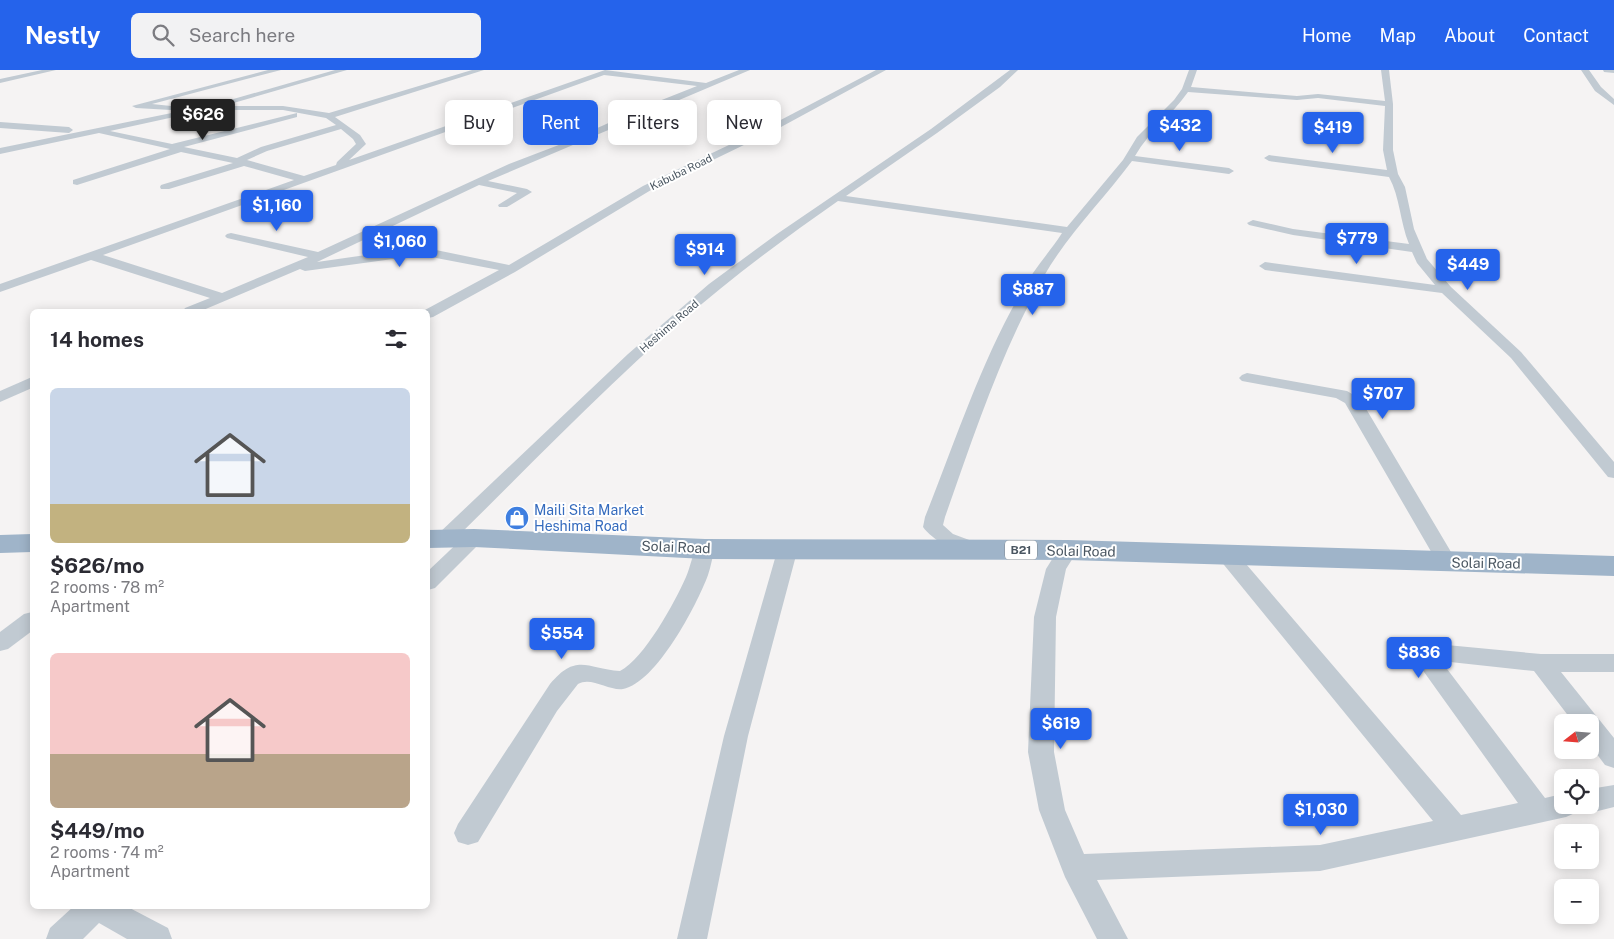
<!DOCTYPE html>
<meta charset="utf-8">
<style>
body{margin:0;font-family:"Public Sans",sans-serif;background:#f2f2f3;color:#2b2b33;height:100vh;display:flex;flex-direction:column;font-size:19px;white-space:nowrap}
*{box-sizing:border-box;margin:0}
p{font-size:16px;color:#7c7c81}
.icon{flex:none;width:28px;height:28px;fill:none;stroke:currentColor;stroke-width:2;stroke-linecap:round;stroke-linejoin:round}
.map{position:relative;flex:1;overflow:hidden}
.sheet{position:absolute;left:30px;top:239px;width:400px;height:600px;display:flex;flex-direction:column;background:#fff;border-radius:8px;box-shadow:0 2px 12px #0003}
.sheet>*{flex:none}
.guide{position:absolute;left:445px;top:30px;width:475px;height:45px;display:flex;gap:10px}
.needle{width:32px;rotate:253deg}
.tools{position:absolute;left:1554px;top:644px;display:grid;gap:10px}
.tools a{display:grid;place-items:center;width:45px;height:45px;border-radius:8px;background:#fff;box-shadow:0 2px 12px #0003;font-size:25px}
.price{position:absolute;translate:-50% -42px;padding:0 11px;border-radius:5px;background:#2563eb;color:#fff;font-size:16px;line-height:32px;filter:drop-shadow(0 1px 2px #0008)}
.price::after{content:'';position:absolute;left:50%;top:30px;width:15px;height:11px;margin-left:-8px;background:inherit;clip-path:polygon(0 0,100% 0,50% 100%)}
.price.active{background:#222;color:#fff}
ul{padding:0;list-style:none}
li{display:grid;align-content:center;gap:10px;height:265px;padding:0 20px}
li span{display:grid;place-items:center;height:155px;border-radius:8px;color:#555}
li>.icon{margin-inline-start:auto}
span .icon{width:90px;height:90px;fill:#fffc;stroke-width:1}
li b{font-size:21px}
h2{display:flex;justify-content:space-between;align-items:center;height:60px;padding:0 20px;font-size:21px}
.pill{padding:0 18px;border-radius:8px;background:#fff;box-shadow:0 2px 12px #0003;font-size:18px;line-height:45px}
.pill.active{background:#2563eb;color:#fff}
header{display:flex;align-items:center;gap:30px;box-sizing:border-box;height:70px;padding:0 25px;background:#2563eb;color:#fff}
header strong{font-size:24px}
nav{display:flex;gap:28px;margin-inline-start:auto;font-size:18px}
.search{width:350px;height:45px;background:#f2f2f3;display:flex;align-items:center;gap:12px;box-sizing:border-box;padding:0 18px;border-radius:8px;color:#7c7c81;font-size:19px}
.map>svg:first-child{display:block}
.lines{fill:none;stroke-linecap:round;stroke-linejoin:round}
.minor{fill:#c1cad2;fill-rule:evenodd}
.trunk{fill:#9fb4c9;fill-rule:evenodd}
.labels{text-anchor:middle;stroke-width:4;stroke-linejoin:round;paint-order:stroke}
.far-street-label{font-size:11px;fill:#4a5661;stroke:#fff}
.shield{fill:#fff;stroke:#808990;stroke-width:1}
.shield-label{font-size:12px;font-weight:bold;fill:#4a5661}
.shop-label{font-size:14px;fill:#366cbe;stroke:#fff;text-anchor:start}
.street-label{font-size:14px;fill:#4a5661;stroke:#fff}
</style>
<header>
<strong>Nestly</strong>
<div class="search"><svg class="icon" aria-label="search" viewBox="0 0 24 24"><circle cx="10" cy="10" r="6"/><path d="M15 15l6 6"/></svg>Search here</div>
<nav><a>Home</a><a>Map</a><a>About</a><a>Contact</a></nav>
</header>
<div class="map">
<svg width="1614" height="869" viewBox="0 0 1614 869">
<rect width="100%" height="100%" fill="#f5f3f3"/>
<g class="lines">
<!-- minor -->
<g class="minor">
<path d="M42,0H56L0,13V9Z"/>
<path d="M268,0H281L152,34L171,36V40L136,38L132,36Z"/>
<path d="M335,0H347L230,34L223,32Z"/>
<path d="M472,0H484L335,47L360,65L366,74L349,90L605,0L706,13L739,0H750L488,111L527,119L532,122L507,137H499L498,135L517,123L479,115L317,192L415,178L431,179L509,195L643,116L775,53L876,0H886L781,57L651,120L515,202L433,247L428,248V241H423L499,200L431,187L415,186L305,201L300,199L201,241H183L185,238L210,228L91,190L0,222V214L294,110L244,96L169,119H161L160,117L161,115L233,93L181,82L77,115L73,114V110L170,79L99,63L0,84V78L206,36H283L329,43ZM604,5L697,16L644,37L564,73L509,94L318,182L231,163L227,164L225,166L227,168L308,187L222,223L103,185ZM206,40H283L326,48L336,55L261,77L237,88L184,77L297,47V43L172,74L110,61ZM341,59L353,69L356,74L337,92L336,95L304,106L247,90L267,81Z"/>
<path d="M1010,0H1018L1000,17L937,63L846,126L1067,157L1123,90L1137,67L1174,30L1182,19L1189,0H1197L1191,17L1297,26L1318,24L1385,31L1381,0H1389L1393,34V80L1398,104L1405,117L1414,159L1427,189L1451,217L1521,282L1614,392V408L1608,407L1511,288L1442,223L1265,200L1259,196L1265,192L1435,215L1417,193L1412,182L1293,165L1249,155L1247,153L1253,150L1293,159L1409,174C1400,152 1400,127 1389,107L1269,91L1264,88L1269,85L1387,100L1383,80L1385,36L1318,28L1297,30L1188,22C1172,45 1149,61 1135,86L1229,98L1234,101L1229,104L1132,91C1103,130 1068,164 1044,206C1001,282 974,365 945,447L943,455L953,464L980,474L983,479L980,484C963,488 933,471 923,457L925,447C958,365 985,278 1033,203C1042,190 1053,177 1062,163L838,131C798,159 758,188 720,219C625,295 538,388 451,473L444,475L437,473L434,469L437,465L628,284L709,214L777,164L931,59Z"/>
<path d="M1581,0H1589L1601,17L1614,29V35L1595,21Z"/>
<path d="M1603,0H1614V3L1604,2Z"/>
<path d="M0,52L69,57L73,60L69,63L0,58Z"/>
<path d="M1247,303L1347,321L1357,327L1365,337L1457,492L1454,497L1447,499L1440,497L1345,333L1336,328L1242,311L1239,308L1242,305Z"/>
<path d="M32,307V318L0,332V321Z"/>
<path d="M474,462L481,464L484,468L481,472L435,518L428,520V501L467,464Z"/>
<path d="M788,471L795,473L798,478L748,666L707,869H677L724,666L778,478L781,473Z"/>
<path d="M705,472L712,474L715,479C712,488 711,496 708,505C697,535 656,613 623,619C609,621 591,606 578,614L557,641L478,772L468,775L458,772L454,763L458,754L550,614C577,582 587,599 620,601C644,589 675,532 686,507C691,496 692,484 698,474Z"/>
<path d="M1068,473L1075,475L1078,480L1066,499L1056,547L1054,682L1065,740L1084,784L1320,775L1433,751L1220,490L1217,485L1220,480L1227,478L1234,480L1461,745L1518,733L1419,595L1416,589L1419,578L1436,574L1541,584H1614V602H1561L1614,668V698L1605,695L1590,675V652H1573L1534,601L1441,591L1545,728L1562,724V735H1590V719L1614,715V737L1590,743L1581,739L1579,736L1575,743L1566,747L1320,801L1097,810L1128,869H1097L1065,807L1039,740L1028,682L1034,547L1046,499L1061,475Z"/>
<path d="M32,542V561L8,579L0,581V562L24,544Z"/>
<path d="M74,836H126L168,858L172,869H127L99,853L83,869H46L50,858Z"/>
</g>
<!-- trunk -->
<g class="trunk">
<path d="M474,459L705,469L1068,470L1614,486V506L1068,490L705,489L474,477L428,478V460Z"/>
<path d="M32,464V482L0,483V465Z"/>
</g>
</g>
<!-- icons -->
<defs>
<g id="shop-disc" transform="scale(1.25)"><circle r="9.5" fill="#3f7fe0" stroke="#fff"/><path d="M-5-2.5h2.3a2.7 3.5 0 0 1 5.4 0H5L5.5 6h-11ZM-1.5-2.5h3a1.5 2.3 0 0 0-3 0Z" fill="#fff"/></g>
</defs>
<g fill-rule="evenodd">
<use href="#shop-disc" x="517" y="448"/>
</g>
<g class="labels">
<!-- far-street labels -->
<g class="far-street-label">
<text transform="translate(681 102) rotate(-26)" y="4">Kabuba Road</text>
<text transform="translate(669 256) rotate(-41)" y="4">Heshima Road</text>
</g>
<!-- shield labels -->
<rect class="shield" x="1005" y="470.5" width="32" height="19" rx="4"/>
<g class="shield-label">
<text x="1021" y="484">B21</text>
</g>
<!-- shop labels -->
<g class="shop-label">
<text x="534" y="445">Maili Sita Market<tspan x="534" dy="16">Heshima Road</tspan></text>
</g>
<!-- street labels -->
<g class="street-label">
<text transform="translate(676 477) rotate(2)" y="5">Solai Road</text>
<text transform="translate(1081 481) rotate(1)" y="5">Solai Road</text>
<text transform="translate(1486 493) rotate(1)" y="5">Solai Road</text>
</g>
</g>
</svg>
<div class="tools">
<a><svg class="needle" viewBox="-14 -14 28 28"><path d="M0-13l5 13h-10z" fill="#e53935"/><path d="M0 13l5-13h-10z" fill="#7c7c81"/></svg></a>
<a><svg class="icon" aria-label="locate" viewBox="0 0 24 24"><circle cx="12" cy="12" r="6"/><path d="M12 2v4M12 18v4M2 12h4M18 12h4"/></svg></a>
<a>+</a>
<a>−</a>
</div>
<b class="price active" style="left:203px;top:71px">$626</b>
<b class="price" style="left:1180px;top:82px">$432</b>
<b class="price" style="left:1333px;top:84px">$419</b>
<b class="price" style="left:277px;top:162px">$1,160</b>
<b class="price" style="left:1357px;top:195px">$779</b>
<b class="price" style="left:400px;top:198px">$1,060</b>
<b class="price" style="left:705px;top:206px">$914</b>
<b class="price" style="left:1468px;top:221px">$449</b>
<b class="price" style="left:1033px;top:246px">$887</b>
<b class="price" style="left:1383px;top:350px">$707</b>
<b class="price" style="left:562px;top:590px">$554</b>
<b class="price" style="left:1419px;top:609px">$836</b>
<b class="price" style="left:1061px;top:680px">$619</b>
<b class="price" style="left:1321px;top:766px">$1,030</b>
<div class="guide">
<a class="pill">Buy</a>
<a class="pill active">Rent</a>
<a class="pill">Filters</a>
<a class="pill">New</a>
</div>
<section class="sheet">
<h2>14 homes<svg class="icon" aria-label="filters" viewBox="0 0 24 24"><path d="M4 7h16M4 17h16"/><circle cx="9" cy="7" r="2"/><circle cx="15" cy="17" r="2"/></svg></h2>
<ul>
<li><span style="background:linear-gradient(#c9d6e8 75%,#c2b280 0)"><svg class="icon" aria-label="home" viewBox="0 0 24 24"><path d="M3 11l9-7 9 7M6 9v11h12V9"/></svg></span><div><b>$626/mo</b><p>2 rooms · 78 m²</p><p>Apartment</p></div></li>
<li><span style="background:linear-gradient(#f6c9c9 65%,#b9a48a 0)"><svg class="icon" aria-label="home" viewBox="0 0 24 24"><path d="M3 11l9-7 9 7M6 9v11h12V9"/></svg></span><div><b>$449/mo</b><p>2 rooms · 74 m²</p><p>Apartment</p></div></li>
</ul>
</section>
</div>
